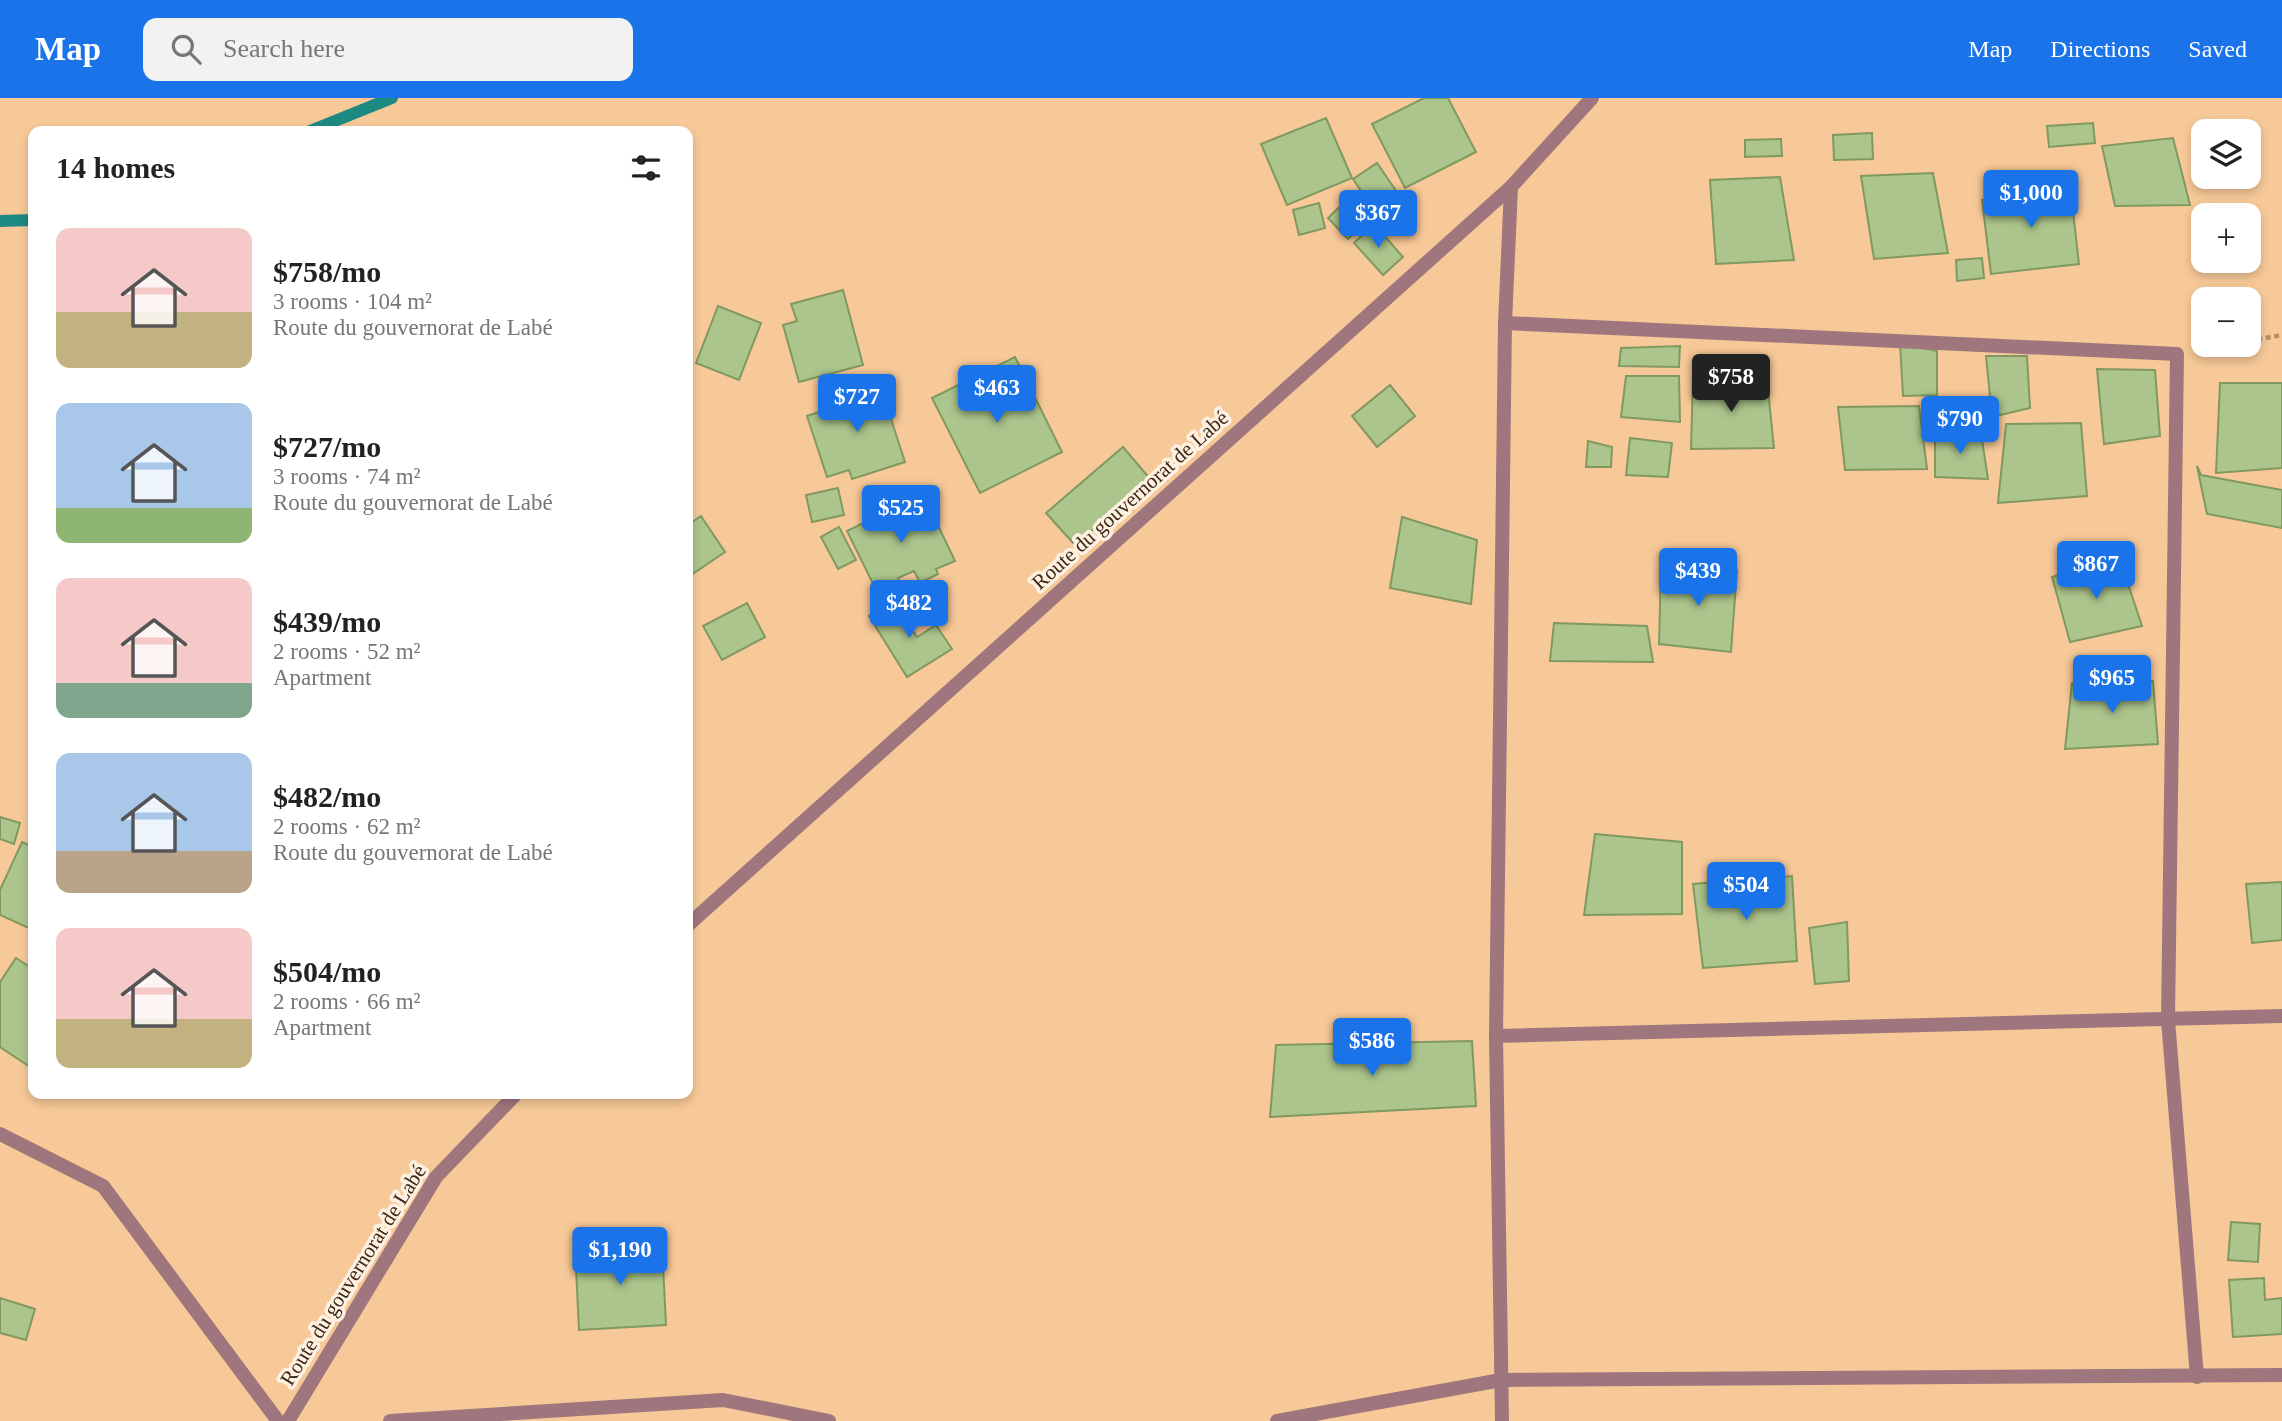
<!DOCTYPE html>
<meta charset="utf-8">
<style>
body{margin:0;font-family:"Times New Roman",serif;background:#f2f2f2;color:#222;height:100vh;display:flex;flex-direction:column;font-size:26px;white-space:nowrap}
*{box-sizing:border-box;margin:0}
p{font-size:23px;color:#767676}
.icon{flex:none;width:38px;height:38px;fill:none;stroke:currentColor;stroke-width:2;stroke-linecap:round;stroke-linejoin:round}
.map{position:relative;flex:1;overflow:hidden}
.details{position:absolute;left:28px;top:28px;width:665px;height:973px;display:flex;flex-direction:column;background:#fff;border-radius:14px;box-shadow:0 4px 10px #0003}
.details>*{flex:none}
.fabs{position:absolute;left:2191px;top:21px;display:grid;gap:14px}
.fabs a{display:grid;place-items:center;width:70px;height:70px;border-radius:14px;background:#fff;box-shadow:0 4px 10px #0003;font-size:35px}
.price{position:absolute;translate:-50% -60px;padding:0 16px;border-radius:7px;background:#1a73e8;color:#fff;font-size:23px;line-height:46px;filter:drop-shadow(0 2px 4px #0008)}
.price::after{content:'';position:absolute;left:50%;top:42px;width:21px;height:16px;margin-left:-10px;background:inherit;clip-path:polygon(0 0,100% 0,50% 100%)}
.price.current{background:#222;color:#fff}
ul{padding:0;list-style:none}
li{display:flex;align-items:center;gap:21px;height:175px;padding:0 28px}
li span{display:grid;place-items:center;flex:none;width:196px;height:140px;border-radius:14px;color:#555}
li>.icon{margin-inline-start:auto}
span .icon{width:84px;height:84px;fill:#fffc;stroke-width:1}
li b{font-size:30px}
h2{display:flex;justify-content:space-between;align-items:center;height:84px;padding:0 28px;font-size:30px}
header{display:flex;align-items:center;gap:42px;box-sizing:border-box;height:98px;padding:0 35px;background:#1a73e8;color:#fff}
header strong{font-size:33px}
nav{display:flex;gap:38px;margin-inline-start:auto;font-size:24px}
.search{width:490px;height:63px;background:#f2f2f2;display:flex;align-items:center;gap:18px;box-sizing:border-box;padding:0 24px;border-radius:14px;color:#767676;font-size:26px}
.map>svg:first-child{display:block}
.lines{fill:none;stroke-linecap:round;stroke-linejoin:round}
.stream{stroke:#1d8a82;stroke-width:12}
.building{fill:#acc58c;stroke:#819961;stroke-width:2}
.path{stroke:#b5906a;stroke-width:4.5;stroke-dasharray:5 3.5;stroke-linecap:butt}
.minor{stroke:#9f767d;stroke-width:14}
.tertiary{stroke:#9f767d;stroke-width:14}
.labels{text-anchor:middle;stroke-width:7;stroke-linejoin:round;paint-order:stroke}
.street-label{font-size:21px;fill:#3a2815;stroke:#fff1e2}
</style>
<header>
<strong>Map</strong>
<div class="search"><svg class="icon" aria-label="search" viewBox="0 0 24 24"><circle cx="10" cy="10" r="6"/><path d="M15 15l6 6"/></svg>Search here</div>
<nav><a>Map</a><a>Directions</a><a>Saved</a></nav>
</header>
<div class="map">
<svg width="2282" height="1323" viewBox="0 0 2282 1323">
<rect width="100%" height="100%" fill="#f7c998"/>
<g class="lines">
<!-- stream -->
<g class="stream">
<path d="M310,33L392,0"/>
<path d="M0,123L33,122"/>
</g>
</g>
<!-- building -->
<g class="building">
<path d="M1424,0H1448L1476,54L1405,90L1372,26Z"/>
<path d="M1326,20L1352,80L1287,107L1261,46Z"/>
<path d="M2093,25L2095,45L2049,49L2047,28Z"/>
<path d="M1872,35L1873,61L1834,62L1833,37Z"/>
<path d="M2173,40L2190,107L2115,108L2102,48Z"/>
<path d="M1781,41L1782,58L1745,59V42Z"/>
<path d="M1377,65L1401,100L1377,116L1353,81Z"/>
<path d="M1933,75L1948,155L1874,161L1861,78Z"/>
<path d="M1780,79L1794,162L1716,166L1710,82Z"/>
<path d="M2015,87H2070L2079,166L1991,176L1982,102L2019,101Z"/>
<path d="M1350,99L1371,120L1348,141L1328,120Z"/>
<path d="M1319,105L1325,130L1299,137L1293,112Z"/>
<path d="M1374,126L1403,159L1383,177L1354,145Z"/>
<path d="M1982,160L1984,180L1957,183L1956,162Z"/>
<path d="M843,192L863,267L799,284L783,227L797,223L791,206Z"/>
<path d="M718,208L761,225L739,282L696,265Z"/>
<path d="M1900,245L1937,253V297L1903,298Z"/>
<path d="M1680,248L1679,269L1619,268L1621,250Z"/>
<path d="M1986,258H2027L2030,310L1992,319Z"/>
<path d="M1015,259L1062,354L980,395L932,300Z"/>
<path d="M2097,271L2155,272L2160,338L2104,346Z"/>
<path d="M1626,278H1679L1680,324L1621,319Z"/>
<path d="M1693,278L1767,282L1774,350L1691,351Z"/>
<path d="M879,284L905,364L852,381L849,372L827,379L807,318L843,306L839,297Z"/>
<path d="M2220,285H2282V370L2216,375Z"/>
<path d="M1390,287L1415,318L1377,349L1352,318Z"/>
<path d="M1919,308L1927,371L1845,372L1838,309Z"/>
<path d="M2081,325L2087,398L1998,405L2006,326Z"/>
<path d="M1935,334L1981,335L1988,381L1935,379Z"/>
<path d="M1630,340L1672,345L1668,379L1626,377Z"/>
<path d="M1588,343L1612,349L1611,369H1586Z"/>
<path d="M1123,349L1151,382L1075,447L1046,415Z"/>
<path d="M2197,368L2201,377L2282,392V430L2207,416Z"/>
<path d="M838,390L844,417L812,424L806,397Z"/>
<path d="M923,396L955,463L936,471L938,476L920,485L914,473L898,480L901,488L879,498L847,433Z"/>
<path d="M701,418L725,454L688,479V427Z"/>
<path d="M1402,419L1477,442L1471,506L1390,490Z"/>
<path d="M839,429L856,462L838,471L821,439Z"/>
<path d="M2119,459L2142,528L2070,544L2052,479Z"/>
<path d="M1661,470L1737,472L1731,554L1659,546Z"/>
<path d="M893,503L917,539L936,527L952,551L907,579L869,518Z"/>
<path d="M747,505L765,539L722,562L703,528Z"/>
<path d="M1554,525L1647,528L1653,564L1550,563Z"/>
<path d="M2153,583L2158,646L2065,651L2072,585Z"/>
<path d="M0,719L20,725L14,746L0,741Z"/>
<path d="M1595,736L1682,744V816L1584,817Z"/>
<path d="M22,744L33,749V832L0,817V792Z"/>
<path d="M1792,778L1797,863L1703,870L1693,786Z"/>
<path d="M2282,784V842L2252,845L2246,786Z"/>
<path d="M1847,824L1849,883L1815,886L1809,830Z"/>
<path d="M16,860L33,871V971L0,949V884Z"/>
<path d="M1472,943L1476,1008L1270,1019L1276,947Z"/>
<path d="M2231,1124L2260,1126L2258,1164L2228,1162Z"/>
<path d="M662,1146L666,1227L579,1232L575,1149Z"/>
<path d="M2264,1180L2265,1202L2282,1200V1236L2233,1239L2229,1182Z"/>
<path d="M0,1200L35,1211L26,1242L0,1235Z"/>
</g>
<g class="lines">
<!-- path -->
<g class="path">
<path d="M2249,243L2282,237"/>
<path d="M2205,251L2228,247"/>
</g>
<!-- minor -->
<g class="minor">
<path d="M1505,225L2177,256L2168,922L2197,1279"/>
<path d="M1496,938L2282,918"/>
<path d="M0,1036L103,1088L278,1323"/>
<path d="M390,1323L723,1302L829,1323"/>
<path d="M1277,1323L1501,1282L2282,1277"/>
<path d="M1502,1323L1496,938L1505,225L1511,89"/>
</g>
<!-- tertiary -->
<g class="tertiary">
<path d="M688,827L1511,89L1592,0"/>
<path d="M288,1323L436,1079L516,996"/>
</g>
</g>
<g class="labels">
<!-- street labels -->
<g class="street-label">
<text transform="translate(1130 402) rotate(-42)" y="7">Route du gouvernorat de Labé</text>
<text transform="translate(353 1177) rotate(-58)" y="7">Route du gouvernorat de Labé</text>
</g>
</g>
</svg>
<div class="fabs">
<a><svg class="icon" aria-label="layers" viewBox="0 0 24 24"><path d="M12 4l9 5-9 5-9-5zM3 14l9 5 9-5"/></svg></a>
<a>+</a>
<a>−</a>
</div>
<b class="price" style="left:2031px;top:132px">$1,000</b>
<b class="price" style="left:1378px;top:152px">$367</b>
<b class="price current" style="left:1731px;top:316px">$758</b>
<b class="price" style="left:997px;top:327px">$463</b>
<b class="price" style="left:857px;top:336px">$727</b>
<b class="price" style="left:1960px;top:358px">$790</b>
<b class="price" style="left:901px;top:447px">$525</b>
<b class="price" style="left:2096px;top:503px">$867</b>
<b class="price" style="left:1698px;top:510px">$439</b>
<b class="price" style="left:909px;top:542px">$482</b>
<b class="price" style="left:2112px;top:617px">$965</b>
<b class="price" style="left:1746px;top:824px">$504</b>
<b class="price" style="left:1372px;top:980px">$586</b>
<b class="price" style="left:620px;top:1189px">$1,190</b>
<section class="details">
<h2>14 homes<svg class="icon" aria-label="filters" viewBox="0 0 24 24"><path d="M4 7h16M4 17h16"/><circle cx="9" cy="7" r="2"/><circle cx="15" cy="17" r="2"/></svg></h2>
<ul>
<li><span style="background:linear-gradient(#f6c9c9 60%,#c2b280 0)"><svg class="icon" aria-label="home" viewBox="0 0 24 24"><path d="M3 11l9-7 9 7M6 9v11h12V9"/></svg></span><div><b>$758/mo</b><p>3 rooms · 104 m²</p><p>Route du gouvernorat de Labé</p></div></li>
<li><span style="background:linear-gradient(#a9c7e8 75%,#8fb573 0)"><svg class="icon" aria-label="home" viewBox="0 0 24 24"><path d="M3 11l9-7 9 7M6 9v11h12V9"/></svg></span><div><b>$727/mo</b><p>3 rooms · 74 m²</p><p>Route du gouvernorat de Labé</p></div></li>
<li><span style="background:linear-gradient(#f6c9c9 75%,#7fa58c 0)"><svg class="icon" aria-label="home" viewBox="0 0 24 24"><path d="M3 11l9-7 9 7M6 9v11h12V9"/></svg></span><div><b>$439/mo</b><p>2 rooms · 52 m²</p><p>Apartment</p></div></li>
<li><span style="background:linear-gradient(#a9c7e8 70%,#b9a48a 0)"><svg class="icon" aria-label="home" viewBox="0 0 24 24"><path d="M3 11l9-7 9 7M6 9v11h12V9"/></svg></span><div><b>$482/mo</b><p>2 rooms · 62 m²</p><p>Route du gouvernorat de Labé</p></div></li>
<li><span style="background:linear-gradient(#f6c9c9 65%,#c2b280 0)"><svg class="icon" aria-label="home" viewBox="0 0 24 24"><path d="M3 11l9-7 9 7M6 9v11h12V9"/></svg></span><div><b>$504/mo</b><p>2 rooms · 66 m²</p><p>Apartment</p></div></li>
</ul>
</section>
</div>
